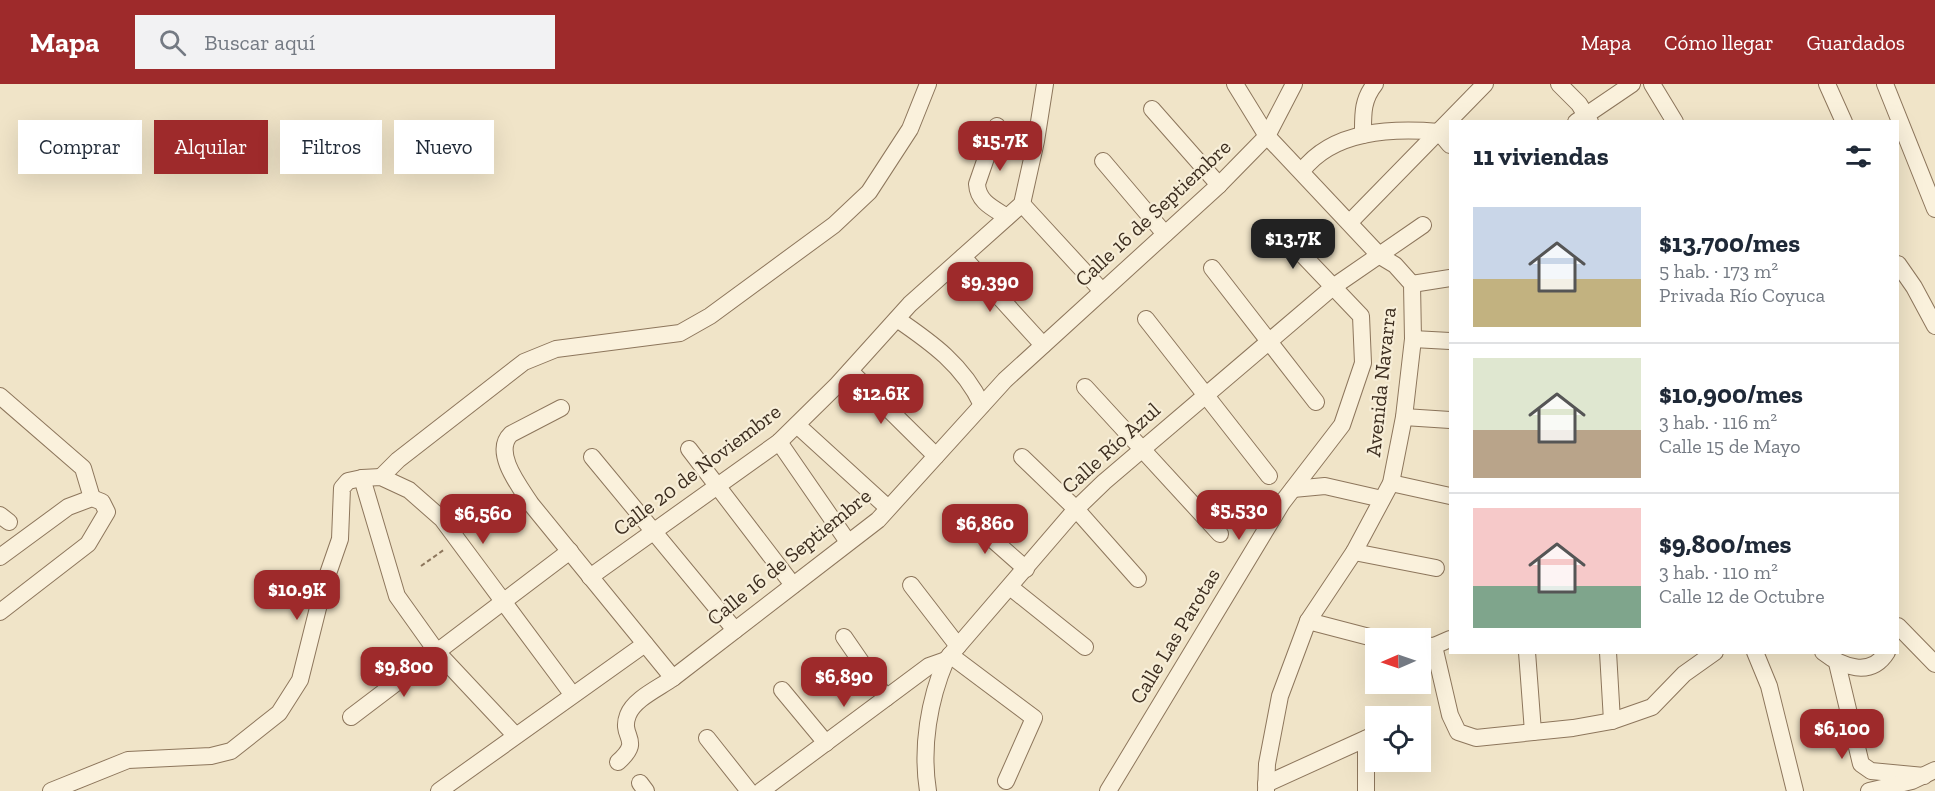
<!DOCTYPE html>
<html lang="es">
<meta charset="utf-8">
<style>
body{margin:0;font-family:"Zilla Slab",serif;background:#f2f2f3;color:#1f2937;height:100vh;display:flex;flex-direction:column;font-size:22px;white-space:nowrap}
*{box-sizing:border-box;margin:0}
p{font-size:20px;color:#747a83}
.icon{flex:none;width:33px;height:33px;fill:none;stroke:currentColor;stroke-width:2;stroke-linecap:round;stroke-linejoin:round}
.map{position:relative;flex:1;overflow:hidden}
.details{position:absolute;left:1449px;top:36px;width:450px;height:534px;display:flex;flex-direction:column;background:#fff;border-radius:0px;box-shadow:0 6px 24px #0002}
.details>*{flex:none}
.hud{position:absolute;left:18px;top:36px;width:570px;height:54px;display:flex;gap:12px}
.needle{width:39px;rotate:268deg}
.buttons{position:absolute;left:1365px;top:544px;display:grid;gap:12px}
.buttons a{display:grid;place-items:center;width:66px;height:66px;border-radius:0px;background:#fff;box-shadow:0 6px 24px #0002;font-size:30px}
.price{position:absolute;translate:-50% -51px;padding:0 14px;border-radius:12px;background:#9e2a2b;color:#fff;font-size:20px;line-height:39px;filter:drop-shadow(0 2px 3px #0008)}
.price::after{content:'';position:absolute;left:50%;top:36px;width:18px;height:14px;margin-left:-9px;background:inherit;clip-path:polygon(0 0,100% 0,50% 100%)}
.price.active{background:#222;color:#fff}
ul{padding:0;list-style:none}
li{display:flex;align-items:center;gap:18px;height:150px;padding:0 24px}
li+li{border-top:2px solid #e0e1e3}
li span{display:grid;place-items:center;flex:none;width:168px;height:120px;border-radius:0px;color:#555}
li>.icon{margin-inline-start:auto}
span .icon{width:72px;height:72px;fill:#fffc;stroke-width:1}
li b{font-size:26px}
h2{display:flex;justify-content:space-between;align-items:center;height:72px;padding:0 24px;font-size:26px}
.tag{padding:0 21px;border-radius:0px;background:#fff;box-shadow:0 6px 24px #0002;font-size:21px;line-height:54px}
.tag.active{background:#9e2a2b;color:#fff}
header{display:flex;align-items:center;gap:36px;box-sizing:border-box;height:84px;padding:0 30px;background:#9e2a2b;color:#fff}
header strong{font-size:28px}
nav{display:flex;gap:33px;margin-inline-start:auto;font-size:21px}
.search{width:420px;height:54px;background:#f2f2f3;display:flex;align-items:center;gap:15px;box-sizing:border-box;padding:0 21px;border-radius:0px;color:#747a83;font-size:22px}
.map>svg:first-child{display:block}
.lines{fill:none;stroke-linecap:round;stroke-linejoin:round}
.minor-casing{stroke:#8d765c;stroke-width:18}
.path{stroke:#8d765c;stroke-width:2;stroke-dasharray:4.5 3;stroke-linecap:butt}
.minor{stroke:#faf1dc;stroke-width:16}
.labels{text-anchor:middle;stroke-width:4.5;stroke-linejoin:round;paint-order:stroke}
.street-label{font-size:21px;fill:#3d2e20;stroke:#f7eed8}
</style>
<header>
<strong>Mapa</strong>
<div class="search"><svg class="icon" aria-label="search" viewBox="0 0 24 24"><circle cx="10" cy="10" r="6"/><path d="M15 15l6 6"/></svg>Buscar aquí</div>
<nav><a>Mapa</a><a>Cómo llegar</a><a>Guardados</a></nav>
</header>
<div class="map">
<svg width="1935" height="707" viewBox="0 0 1935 707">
<rect width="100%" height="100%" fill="#f0e4c8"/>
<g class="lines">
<!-- minor casing -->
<g class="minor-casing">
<g id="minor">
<path d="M1235,0L1267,52L1380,172L1395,181L1412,200L1413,255L1404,333L1391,399L1354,468L1308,537L1280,612L1267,680L1266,707"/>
<path d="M1559,0L1579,20L1590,38"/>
<path d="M1652,0L1675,38"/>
<path d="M1827,0L1844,38"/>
<path d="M1885,0L1935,125"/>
<path d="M1152,25L1219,101"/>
<path d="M1576,38L1632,0"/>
<path d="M997,42L977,100C978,118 993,124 1007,133"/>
<path d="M1363,51C1363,31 1362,16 1375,0"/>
<path d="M1103,77L1165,150"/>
<path d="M1302,87C1333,46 1392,44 1439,48L1450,61"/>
<path d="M1022,120L1102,207"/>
<path d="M1350,138L1485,0"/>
<path d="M963,173L1043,261"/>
<path d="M1898,180L1914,203L1935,242"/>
<path d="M1212,184L1316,318"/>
<path d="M1412,200L1450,194"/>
<path d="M897,235C932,259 963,281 982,321"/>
<path d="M1146,235L1269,392"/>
<path d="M1413,255L1450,257"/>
<path d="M850,287L936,372"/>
<path d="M1085,303L1220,450"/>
<path d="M0,312L83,384L92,414"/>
<path d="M561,324L511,350C492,368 520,403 531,420L673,594"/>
<path d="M1404,333L1450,336"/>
<path d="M797,341L888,424"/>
<path d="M779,358L848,458"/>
<path d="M689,365L793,501"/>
<path d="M592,373L735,546"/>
<path d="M1022,373L1076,425L1138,495"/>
<path d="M381,393L398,376L524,278L556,265L680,249L710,232L834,141L869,108L910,45L928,0"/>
<path d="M362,394L397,512L437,568L515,651"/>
<path d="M1391,399L1450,412"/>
<path d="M1293,405L1325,402L1382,415"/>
<path d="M0,431L9,438"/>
<path d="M966,432L1026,485"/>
<path d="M1354,468L1436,484"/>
<path d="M0,473L68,423L92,414L102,418L107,428L88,460L0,528"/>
<path d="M590,493L779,358L836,302L910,220L1022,120L1036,57L1045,0"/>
<path d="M911,501L958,562"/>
<path d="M1010,503L1085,563"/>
<path d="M1308,537L1377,555"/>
<path d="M1898,542L1935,580"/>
<path d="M844,553L886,614"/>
<path d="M1420,561L1434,562L1450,555"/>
<path d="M1434,562L1450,631L1458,648L1476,654L1573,644L1612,637L1652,623L1684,590L1715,568"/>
<path d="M1527,568L1533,648"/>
<path d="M1608,568L1612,637"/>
<path d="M1755,568L1769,602L1795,707"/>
<path d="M1823,568C1842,583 1871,594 1887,568"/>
<path d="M950,571L1034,634L1006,697"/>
<path d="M1837,579L1861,680L1871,687L1924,692"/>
<path d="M782,606L826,659"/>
<path d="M351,633L570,467"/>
<path d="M707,654L749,707"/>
<path d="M618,678C644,655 619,654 628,631C634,615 659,604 673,594L878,436L1005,296L1219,101L1267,52L1294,0"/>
<path d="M640,699L646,707"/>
<path d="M1266,700L1376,650"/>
<path d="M51,707L128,676L211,672L231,667L279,629L300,596L323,504L340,455L342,404L348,397L362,394L381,393L409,406L442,435L572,610"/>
<path d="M439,707L645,560"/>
<path d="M761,707L929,582L946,576"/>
<path d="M928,707C921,663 929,616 946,576L1076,425L1104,398L1333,203L1423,141"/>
<path d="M1108,707L1282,419L1342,341L1363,279L1361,232L1278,145"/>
<path d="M1366,707V655"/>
<path d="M1869,707L1912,697L1935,686"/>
</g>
</g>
<!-- path -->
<path class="path" d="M421,482L445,465"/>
<!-- minor -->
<use href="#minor" class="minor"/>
</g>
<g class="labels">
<!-- street labels -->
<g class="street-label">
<text transform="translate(1153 129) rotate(-43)" y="7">Calle 16 de Septiembre</text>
<text transform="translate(1381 298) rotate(-84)" y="7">Avenida Navarra</text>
<text transform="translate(1111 364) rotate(-42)" y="7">Calle Río Azul</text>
<text transform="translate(697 386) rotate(-37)" y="7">Calle 20 de Noviembre</text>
<text transform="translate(789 473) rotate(-39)" y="7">Calle 16 de Septiembre</text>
<text transform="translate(1175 552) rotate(-59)" y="7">Calle Las Parotas</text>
</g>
</g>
</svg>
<div class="buttons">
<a><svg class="needle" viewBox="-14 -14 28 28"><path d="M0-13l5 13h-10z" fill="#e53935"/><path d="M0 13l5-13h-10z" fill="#747a83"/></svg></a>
<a><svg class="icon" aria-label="locate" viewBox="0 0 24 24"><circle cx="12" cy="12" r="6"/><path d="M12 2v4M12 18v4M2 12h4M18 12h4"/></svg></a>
</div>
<b class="price" style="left:1000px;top:88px">$15.7K</b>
<b class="price active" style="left:1293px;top:186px">$13.7K</b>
<b class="price" style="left:990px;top:229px">$9,390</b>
<b class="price" style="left:881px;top:341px">$12.6K</b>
<b class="price" style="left:1239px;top:457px">$5,530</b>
<b class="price" style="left:483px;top:461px">$6,560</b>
<b class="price" style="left:985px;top:471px">$6,860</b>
<b class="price" style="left:297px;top:537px">$10.9K</b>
<b class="price" style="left:404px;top:614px">$9,800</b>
<b class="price" style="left:844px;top:624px">$6,890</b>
<b class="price" style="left:1842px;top:676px">$6,100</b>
<div class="hud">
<a class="tag">Comprar</a>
<a class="tag active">Alquilar</a>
<a class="tag">Filtros</a>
<a class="tag">Nuevo</a>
</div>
<section class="details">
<h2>11 viviendas<svg class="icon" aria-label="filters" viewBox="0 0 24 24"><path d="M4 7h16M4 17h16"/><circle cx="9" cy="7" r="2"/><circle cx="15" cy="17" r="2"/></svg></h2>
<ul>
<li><span style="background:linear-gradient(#c9d6e8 60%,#c2b280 0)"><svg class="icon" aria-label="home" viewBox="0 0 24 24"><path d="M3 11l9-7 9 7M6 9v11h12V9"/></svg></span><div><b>$13,700/mes</b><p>5 hab. · 173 m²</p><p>Privada Río Coyuca</p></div></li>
<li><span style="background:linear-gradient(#dfe7d0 60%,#b9a48a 0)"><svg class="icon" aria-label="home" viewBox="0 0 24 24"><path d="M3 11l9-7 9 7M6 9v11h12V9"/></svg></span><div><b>$10,900/mes</b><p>3 hab. · 116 m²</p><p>Calle 15 de Mayo</p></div></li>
<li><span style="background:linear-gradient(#f6c9c9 65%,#7fa58c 0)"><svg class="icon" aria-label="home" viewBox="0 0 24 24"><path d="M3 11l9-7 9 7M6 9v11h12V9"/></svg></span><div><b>$9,800/mes</b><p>3 hab. · 110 m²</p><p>Calle 12 de Octubre</p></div></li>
</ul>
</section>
</div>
